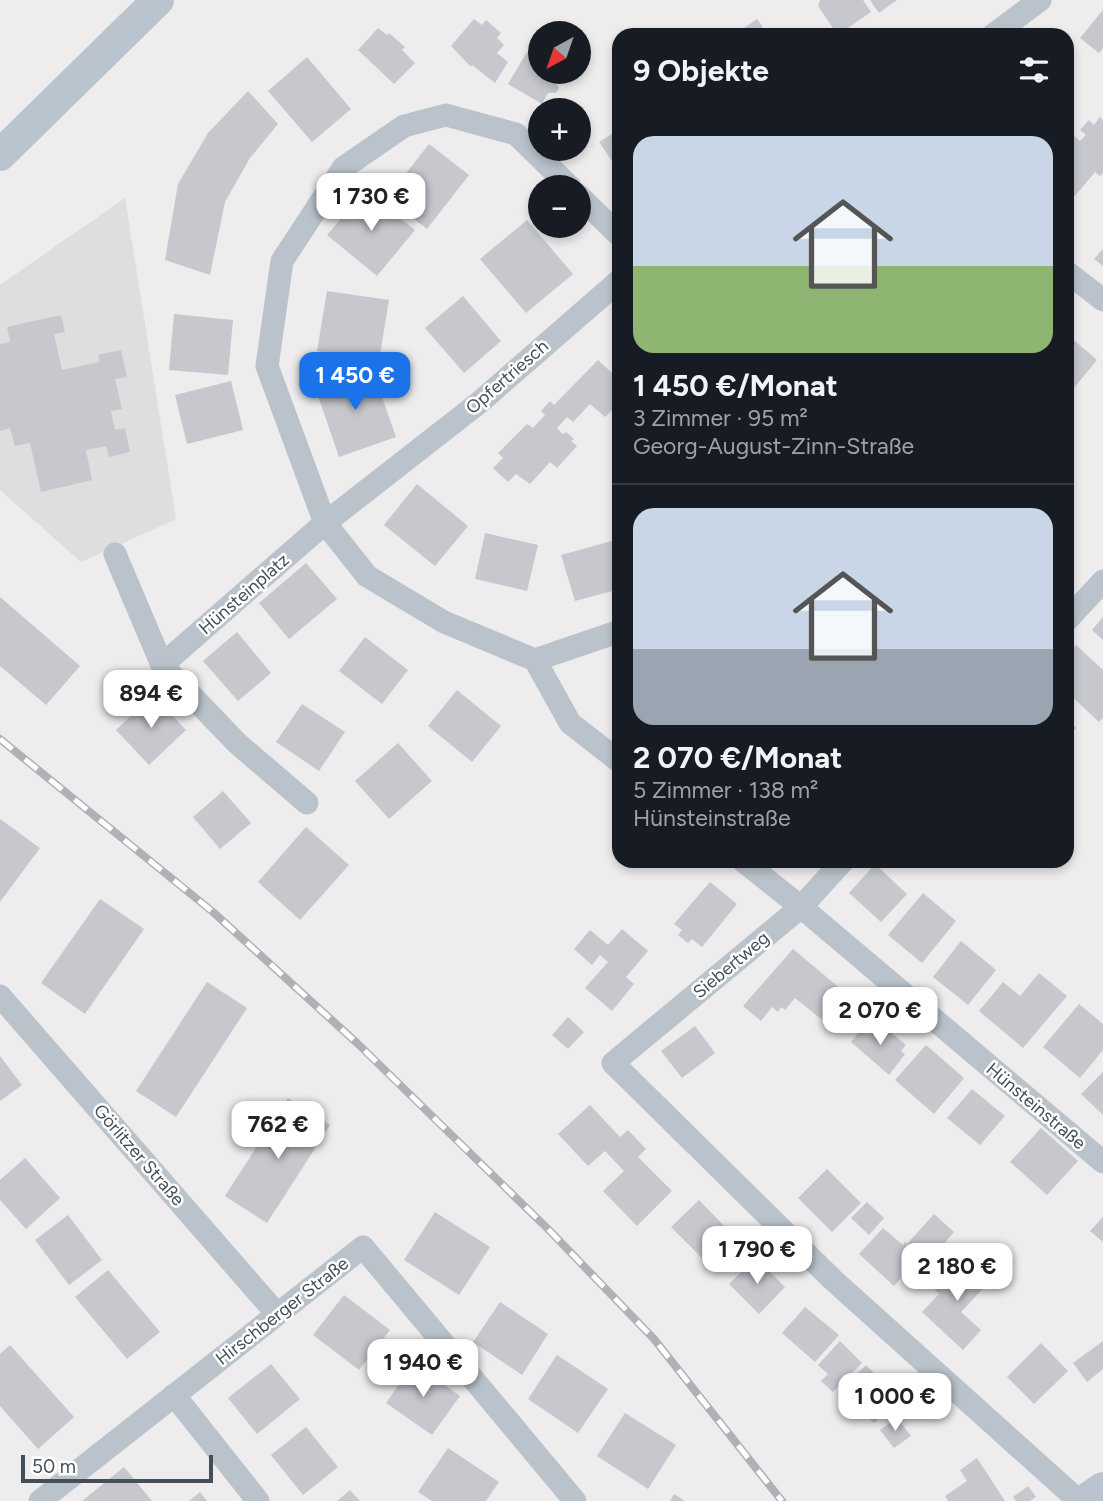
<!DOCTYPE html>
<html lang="de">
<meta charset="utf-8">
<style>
body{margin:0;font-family:Figtree,sans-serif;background:#20242c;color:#f1f3f6;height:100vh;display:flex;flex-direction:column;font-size:26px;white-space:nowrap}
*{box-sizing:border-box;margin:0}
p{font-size:23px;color:#9ea1a6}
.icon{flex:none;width:38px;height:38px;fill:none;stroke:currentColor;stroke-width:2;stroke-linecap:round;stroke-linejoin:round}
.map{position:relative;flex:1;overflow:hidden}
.side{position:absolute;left:612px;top:28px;width:462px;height:840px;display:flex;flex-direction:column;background:#171b24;border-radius:21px;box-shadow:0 4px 10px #0003}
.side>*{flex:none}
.needle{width:46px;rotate:220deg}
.fabs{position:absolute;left:528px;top:21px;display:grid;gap:14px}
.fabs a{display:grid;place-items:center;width:63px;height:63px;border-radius:50%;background:#171b24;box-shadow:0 4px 10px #0003;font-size:35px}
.scale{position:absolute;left:21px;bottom:18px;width:192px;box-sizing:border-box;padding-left:7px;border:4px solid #454f58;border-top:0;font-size:19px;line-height:24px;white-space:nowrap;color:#454f58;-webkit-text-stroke:5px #fff;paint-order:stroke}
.price{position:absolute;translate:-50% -60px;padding:0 16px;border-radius:14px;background:#fff;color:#222;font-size:23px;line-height:46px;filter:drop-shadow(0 2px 4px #0008)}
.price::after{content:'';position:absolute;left:50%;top:42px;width:21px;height:16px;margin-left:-10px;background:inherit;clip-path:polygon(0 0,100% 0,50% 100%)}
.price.active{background:#1a73e8;color:#fff}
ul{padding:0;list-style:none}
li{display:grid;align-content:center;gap:14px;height:371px;padding:0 21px}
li+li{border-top:2px solid #363941}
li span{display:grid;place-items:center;height:217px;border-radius:21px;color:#555}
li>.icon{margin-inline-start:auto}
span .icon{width:126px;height:126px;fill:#fffc;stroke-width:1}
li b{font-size:30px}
h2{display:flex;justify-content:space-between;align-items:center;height:84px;padding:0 21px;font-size:30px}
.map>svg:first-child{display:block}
.education{fill:#dfdddd}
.building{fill:#c6c8ce}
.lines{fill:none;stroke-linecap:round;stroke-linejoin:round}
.street{stroke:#bac3cb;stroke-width:23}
.secondary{stroke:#bac4cf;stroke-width:32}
.rail-casing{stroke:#aeb1b6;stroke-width:8}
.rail{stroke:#fff;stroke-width:5;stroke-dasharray:16;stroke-linecap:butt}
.labels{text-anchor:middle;stroke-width:5;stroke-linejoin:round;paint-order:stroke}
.street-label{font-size:18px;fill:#454f58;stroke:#fff}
</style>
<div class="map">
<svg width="1103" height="1501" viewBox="0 0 1103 1501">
<rect width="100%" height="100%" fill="#eeecec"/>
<!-- education -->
<path class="education" d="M125,198L176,519L81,562L0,490V285Z"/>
<!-- building -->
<g class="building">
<path d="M820,0H863L871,12L842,32L835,31L818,6Z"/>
<path d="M870,0H897L879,13Z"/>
<path d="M1103,10V48L1099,53L1080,38Z"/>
<path d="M474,19L482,25L486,20L501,33L497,38L504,45L497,53L508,62L495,83L472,65L471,67L451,46Z"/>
<path d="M757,19L768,35H734Z"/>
<path d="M378,28L387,35L389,33L405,47L402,50L415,63L394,84L358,50Z"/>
<path d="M527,52L541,60V72H561L555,82L559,88L556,93H548L542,104L508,84Z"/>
<path d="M307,57L351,109L312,142L268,91Z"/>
<path d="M248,91L278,124L250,158L225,202L210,275L165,260L178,184L208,133Z"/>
<path d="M1100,117L1103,120V173L1100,176L1095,172L1075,196L1070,191L1068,194V140L1069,142L1074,136L1080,141L1086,135L1080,130L1089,120L1094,125Z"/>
<path d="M620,129V173L599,142Z"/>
<path d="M429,144L469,175L427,229L387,198Z"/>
<path d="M365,190L415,230L377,276L327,235Z"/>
<path d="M527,220L573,274L526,313L480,259Z"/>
<path d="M1103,249V266L1094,259Z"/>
<path d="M327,291L389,300L379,361L317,351Z"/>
<path d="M463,296L501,341L464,373L425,328Z"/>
<path d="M174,314L233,320L228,375L169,370Z"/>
<path d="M61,315L65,332L54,334L62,370L100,362L98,355L121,350L127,377L115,379L122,409L111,411L115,430L125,428L130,452L109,457L106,446L86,450L92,480L41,492L30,443L15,446L10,428L0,431V344L10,342L7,327Z"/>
<path d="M1068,335L1097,360L1068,395Z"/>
<path d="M598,360L613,374L620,375V402L605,417L590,404L573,422L567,417L557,428L563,434L566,432L574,439L571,441L577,446L557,468L550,462L530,484L516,474L508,482L493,468L503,458L498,453L527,424L533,428L545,415L541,411L550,401L554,405Z"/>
<path d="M372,368L396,437L339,457L315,387Z"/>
<path d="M231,381L243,430L187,444L175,395Z"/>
<path d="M417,484L468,526L435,566L384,525Z"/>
<path d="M485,533L538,545L527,591L475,579Z"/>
<path d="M619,539L620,589L575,601L561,555Z"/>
<path d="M306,563L337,599L289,639L259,603Z"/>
<path d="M0,597L80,666L46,705L0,666Z"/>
<path d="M1103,617V640L1092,630Z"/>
<path d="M237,632L271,673L238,701L203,661Z"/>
<path d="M365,637L408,670L382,704L339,671Z"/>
<path d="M1076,645L1103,670V718L1099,722L1068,693V654Z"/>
<path d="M457,690L501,726L472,762L428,726Z"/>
<path d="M153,695L186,730L149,765L116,730Z"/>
<path d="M302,704L345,732L319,771L276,742Z"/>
<path d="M1068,719L1076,728L1068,737Z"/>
<path d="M398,743L432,781L389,819L355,781Z"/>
<path d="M223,791L251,823L220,849L193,817Z"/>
<path d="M0,819L40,848L0,902Z"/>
<path d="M306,827L349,865L300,920L258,882Z"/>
<path d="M875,864L907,894L881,922L849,893Z"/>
<path d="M710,882L737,904L702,947L692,939L688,943L678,935L682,930L674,924Z"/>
<path d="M923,893L956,921L922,963L888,935Z"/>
<path d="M100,899L144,929L85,1014L41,983Z"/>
<path d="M622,929L648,951L626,977L634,984L612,1011L585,988L608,962L600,955L592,965L574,949L590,930L608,945Z"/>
<path d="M961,941L996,970L968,1005L933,977Z"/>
<path d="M793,949L848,995L844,999L855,1007L836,1031L795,998L785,1010L781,1007L778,1012L772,1007L761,1021L743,1006Z"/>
<path d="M1039,973L1067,996L1023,1048L979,1011L1003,982L1020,996Z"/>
<path d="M207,982L247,1008L176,1117L136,1091Z"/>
<path d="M1079,1004L1103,1024V1050L1080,1078L1043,1047Z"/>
<path d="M568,1017L584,1032L568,1049L552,1035Z"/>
<path d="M868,1021L878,1030L882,1025L906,1045L901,1051L905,1054L889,1075L851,1042Z"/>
<path d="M695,1026L715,1053L682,1078L661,1051Z"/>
<path d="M926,1045L964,1078L934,1114L895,1080Z"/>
<path d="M0,1056L22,1085L0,1101Z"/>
<path d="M1103,1072V1115L1081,1094Z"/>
<path d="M972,1089L1005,1116L980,1145L947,1118Z"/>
<path d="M288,1098L330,1125L267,1223L225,1196Z"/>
<path d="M590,1105L620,1137L628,1130L646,1149L638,1157L672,1191L637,1226L603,1191L624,1171L605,1151L588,1166L558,1134Z"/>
<path d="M1041,1128L1078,1161L1047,1195L1010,1162Z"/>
<path d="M25,1158L60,1198L26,1229L0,1200V1180Z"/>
<path d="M827,1169L861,1203L832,1232L798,1198Z"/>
<path d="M699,1200L729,1231L702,1258L671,1227Z"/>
<path d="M867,1202L884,1218L869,1235L851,1218Z"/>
<path d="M435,1212L490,1247L459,1295L404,1260Z"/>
<path d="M934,1214L954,1232L927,1263L920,1257L894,1286L859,1254L883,1228L903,1245L905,1242L907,1244Z"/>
<path d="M68,1215L102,1260L69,1285L35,1240Z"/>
<path d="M1103,1217V1242L1090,1231Z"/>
<path d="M756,1258L785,1287L759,1314L729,1284Z"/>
<path d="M964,1258L990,1281L961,1312L981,1330L963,1350L922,1312L939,1294L935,1290Z"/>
<path d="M108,1270L160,1332L127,1359L75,1297Z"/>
<path d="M344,1295L390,1330L359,1370L313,1335Z"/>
<path d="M500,1302L548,1334L522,1375L473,1342Z"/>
<path d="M805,1307L839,1335L815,1362L782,1333Z"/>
<path d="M840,1341L862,1363L833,1392L821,1381L828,1374L818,1365Z"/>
<path d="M1103,1341V1369L1087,1382L1073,1363Z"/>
<path d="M1041,1343L1068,1371L1034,1404L1007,1377Z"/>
<path d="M10,1345L74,1417L38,1449L0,1406V1354Z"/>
<path d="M557,1355L608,1389L578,1433L528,1399Z"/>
<path d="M414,1363L460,1396L432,1435L386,1403Z"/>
<path d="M271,1364L300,1399L257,1434L228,1398Z"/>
<path d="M866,1365L898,1398L874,1423L841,1389Z"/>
<path d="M625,1413L676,1445L648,1489L597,1456Z"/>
<path d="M897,1418L911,1436L894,1448L880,1430Z"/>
<path d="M306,1427L338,1467L303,1495L271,1455Z"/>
<path d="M448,1448L499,1482L486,1501H432L418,1492Z"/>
<path d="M977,1458L1005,1501H948L945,1496L967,1481L960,1470Z"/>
<path d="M124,1467L152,1501H82Z"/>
<path d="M1028,1486L1036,1497L1030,1501H1016L1013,1497Z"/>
<path d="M350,1490L360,1501H337Z"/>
<path d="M200,1492L207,1501H189Z"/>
<path d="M674,1494L685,1501H670Z"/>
</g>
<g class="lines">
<!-- street -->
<g class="street">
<path d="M993,35L1040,0"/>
<path d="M570,187L516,134L446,115L404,126L343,168L282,261L267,366L325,523L367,576L444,622L535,660L620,631"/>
<path d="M579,196L620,236"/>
<path d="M1068,273L1103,300"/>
<path d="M115,554L162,665L237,743L307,803"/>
<path d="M1068,619L1103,581"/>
<path d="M535,660L570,723L620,762"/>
<path d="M162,665L325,523L480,402L620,280"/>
<path d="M743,861L801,907L1103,1162"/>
<path d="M843,861L801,907L613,1063L832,1279L1079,1501"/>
<path d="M0,996L277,1314"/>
<path d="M174,1395L258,1501"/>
<path d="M40,1501L363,1247L575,1501"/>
</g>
<!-- secondary -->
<g class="secondary">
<path d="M0,155L158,0"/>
<path d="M1084,1501L1103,1488"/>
</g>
<!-- rail casing -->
<g class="rail-casing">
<path id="rail" d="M0,739L213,912L357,1043L549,1230L654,1339L782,1501"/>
</g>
<!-- rail -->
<use href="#rail" class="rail"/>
</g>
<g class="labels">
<!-- street labels -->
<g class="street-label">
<text transform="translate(507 377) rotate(-41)" y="6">Opfertriesch</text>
<text transform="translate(244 594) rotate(-41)" y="6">Hünsteinplatz</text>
<text transform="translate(731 965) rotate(-40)" y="6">Siebertweg</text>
<text transform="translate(1036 1106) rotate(40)" y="6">Hünsteinstraße</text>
<text transform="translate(139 1155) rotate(49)" y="6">Görlitzer Straße</text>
<text transform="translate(282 1311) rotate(-38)" y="6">Hirschberger Straße</text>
</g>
</g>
</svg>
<div class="fabs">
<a><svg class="needle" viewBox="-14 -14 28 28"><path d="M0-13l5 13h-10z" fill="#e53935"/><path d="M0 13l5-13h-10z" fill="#9ea1a6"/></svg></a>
<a>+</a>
<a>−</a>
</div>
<div class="scale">50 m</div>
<b class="price" style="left:371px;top:233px">1 730 €</b>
<b class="price active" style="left:355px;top:412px">1 450 €</b>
<b class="price" style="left:151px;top:730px">894 €</b>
<b class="price" style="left:880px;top:1047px">2 070 €</b>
<b class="price" style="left:278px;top:1161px">762 €</b>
<b class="price" style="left:757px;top:1286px">1 790 €</b>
<b class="price" style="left:957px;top:1303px">2 180 €</b>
<b class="price" style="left:423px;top:1399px">1 940 €</b>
<b class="price" style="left:895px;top:1433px">1 000 €</b>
<section class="side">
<h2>9 Objekte<svg class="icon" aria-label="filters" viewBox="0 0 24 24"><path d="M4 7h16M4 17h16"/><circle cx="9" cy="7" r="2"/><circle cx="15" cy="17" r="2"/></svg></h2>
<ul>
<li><span style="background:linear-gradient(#c9d6e8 60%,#8fb573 0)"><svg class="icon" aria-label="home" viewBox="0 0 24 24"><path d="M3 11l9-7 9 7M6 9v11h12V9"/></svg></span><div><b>1 450 €/Monat</b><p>3 Zimmer · 95 m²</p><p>Georg-August-Zinn-Straße</p></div></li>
<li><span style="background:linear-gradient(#c9d6e8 65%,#9aa5b1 0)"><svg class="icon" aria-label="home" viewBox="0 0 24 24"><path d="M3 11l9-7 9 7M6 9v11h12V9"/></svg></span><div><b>2 070 €/Monat</b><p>5 Zimmer · 138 m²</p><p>Hünsteinstraße</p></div></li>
</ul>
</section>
</div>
